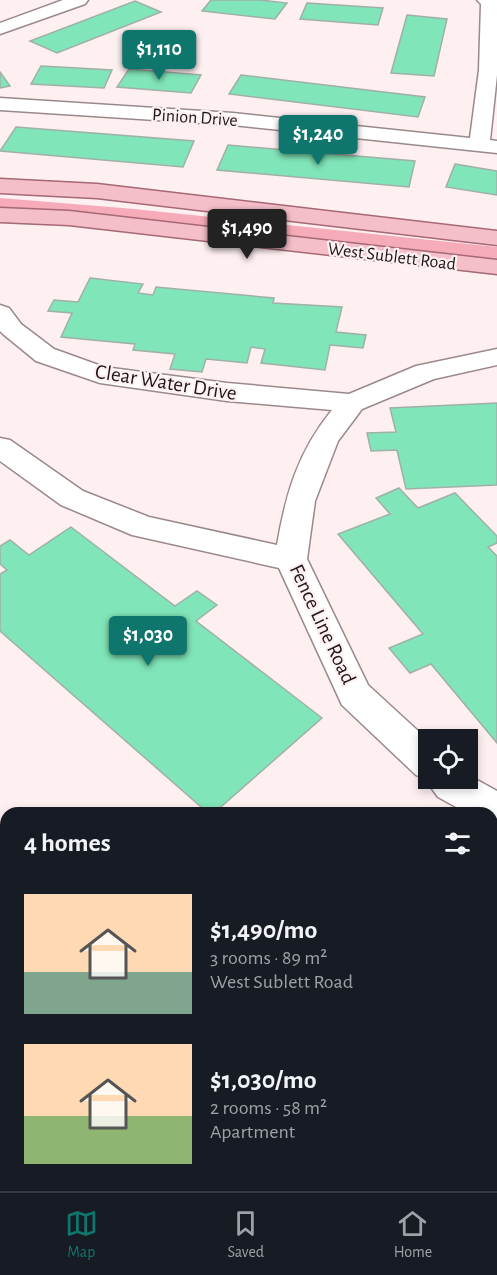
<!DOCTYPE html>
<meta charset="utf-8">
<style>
body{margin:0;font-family:"Alegreya Sans",sans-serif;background:#242831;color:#f1f3f6;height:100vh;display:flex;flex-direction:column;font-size:22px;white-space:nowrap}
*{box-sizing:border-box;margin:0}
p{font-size:20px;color:#9ea1a6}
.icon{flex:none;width:33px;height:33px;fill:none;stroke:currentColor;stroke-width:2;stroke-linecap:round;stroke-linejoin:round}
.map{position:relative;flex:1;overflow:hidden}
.drawer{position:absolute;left:0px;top:807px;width:498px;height:384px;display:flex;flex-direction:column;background:#171b24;border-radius:18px 18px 0 0;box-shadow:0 3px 9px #0003}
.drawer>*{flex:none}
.buttons{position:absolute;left:418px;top:729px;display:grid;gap:12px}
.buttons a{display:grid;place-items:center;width:60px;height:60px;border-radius:0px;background:#171b24;box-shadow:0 3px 9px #0003;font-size:30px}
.price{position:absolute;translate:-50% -51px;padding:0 14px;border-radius:6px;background:#0f766e;color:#fff;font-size:20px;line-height:39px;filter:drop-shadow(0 2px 3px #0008)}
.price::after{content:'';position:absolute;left:50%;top:36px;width:18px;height:14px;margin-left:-9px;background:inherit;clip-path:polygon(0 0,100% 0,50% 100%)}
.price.current{background:#222;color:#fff}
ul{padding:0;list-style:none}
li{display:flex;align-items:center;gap:18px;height:150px;padding:0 24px}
li span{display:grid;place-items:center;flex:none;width:168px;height:120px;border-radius:0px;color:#555}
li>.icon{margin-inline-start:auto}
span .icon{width:72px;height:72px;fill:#fffc;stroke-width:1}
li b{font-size:26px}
h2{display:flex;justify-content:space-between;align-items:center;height:72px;padding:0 24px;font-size:26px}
.menu{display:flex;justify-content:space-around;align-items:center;height:84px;border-top:2px solid #363941;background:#171b24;font-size:16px;color:#9ea1a6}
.menu a{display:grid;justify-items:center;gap:3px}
.menu .current{color:#0f766e}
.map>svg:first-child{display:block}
.green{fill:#f6abb8}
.building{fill:#80e5b8;stroke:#a0b0a8;stroke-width:1.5}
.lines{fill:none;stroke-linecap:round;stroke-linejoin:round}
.minor-casing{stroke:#9a898c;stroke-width:3}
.major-casing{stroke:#a56874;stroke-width:3}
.minor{fill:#fff;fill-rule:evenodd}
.major{fill:#f5bfc9;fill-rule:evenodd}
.labels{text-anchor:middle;stroke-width:4.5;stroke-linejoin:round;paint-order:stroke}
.far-street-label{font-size:18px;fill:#1d1718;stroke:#feeff1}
.street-label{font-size:21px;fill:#1d1718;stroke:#feeff1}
</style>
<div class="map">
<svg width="497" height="1191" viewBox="0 0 497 1191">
<rect width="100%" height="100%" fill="#feeff1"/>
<!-- green -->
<path class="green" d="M0,198L134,209L497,247V260L0,210Z"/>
<!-- building -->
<g class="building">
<path d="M211,0H260L287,3L275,19L202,11Z"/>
<path d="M135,1L161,12L57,53L30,41Z"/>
<path d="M307,3L383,8L378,25L300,19Z"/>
<path d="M407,15L447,19L434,76L391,73Z"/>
<path d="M41,66L112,70L104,88L31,84Z"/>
<path d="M129,69L201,75L191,93L117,87Z"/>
<path d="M0,72L10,86L0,88Z"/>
<path d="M241,75L425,97L418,117L229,94Z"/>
<path d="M16,127L194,141L183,167L0,151Z"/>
<path d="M228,145L415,161L409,187L217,170Z"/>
<path d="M455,164L497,171V195L446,187Z"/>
<path d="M90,278L143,284L138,293L153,295L156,287L274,298L273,303L342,307L336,332L366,335L363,348L330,345L325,370L261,363L265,349L251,347L247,363L206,359L202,372L170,369L175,354L133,350L135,344L61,337L72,313L48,311L54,300L78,302Z"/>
<path d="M497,403V485L406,489L397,450L371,451L367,433L396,432L390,408Z"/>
<path d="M399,488L418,508L455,493L497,536V543L488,547L497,556V743L431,664L410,673L389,648L423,634L338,534L390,514L376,498Z"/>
<path d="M71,527L175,606L197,591L217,605L196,621L322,718L214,813H208L0,631V574L7,570L0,564V546L10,540L29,555Z"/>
<path d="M492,922L497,924V1097L492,1095Z"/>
</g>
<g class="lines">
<!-- minor casing -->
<g class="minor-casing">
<g id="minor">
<path d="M63,0H88L85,4L0,34V23Z"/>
<path d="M477,0H497V75L490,140L497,141V153L233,125L0,110V98L233,113L470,138L479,70L481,4Z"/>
<path d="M0,305L9,308L21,324L54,349L104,367L227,383L349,394L416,366L497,349V365L434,379L362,409L338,441L315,501L307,559L368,685L429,741V778H468V775L497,791V827L492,825V813H467L438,797L425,779L416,775L342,705L279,568L132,535L61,505L0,461V438L10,440L83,491L149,517L277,545C286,493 298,452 332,410L227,401L100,383L36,361L3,334L0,331Z"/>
</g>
</g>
<!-- major casing -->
<g class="major-casing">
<g id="major">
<path d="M0,179L97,184L497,231V245L97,198L0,193Z"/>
<path d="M0,208L69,211L497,260V274L69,225L0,222Z"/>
</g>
</g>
<!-- minor -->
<use href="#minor" class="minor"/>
<!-- major -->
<use href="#major" class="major"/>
</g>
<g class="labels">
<!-- far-street labels -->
<g class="far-street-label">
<text transform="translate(195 117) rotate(4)" y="6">Pinion Drive</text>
<text transform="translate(392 256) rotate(7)" y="6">West Sublett Road</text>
</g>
<!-- street labels -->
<g class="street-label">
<text transform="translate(166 382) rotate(9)" y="7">Clear Water Drive</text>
<text transform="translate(323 624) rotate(65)" y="7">Fence Line Road</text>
</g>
</g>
</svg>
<div class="buttons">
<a><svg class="icon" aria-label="locate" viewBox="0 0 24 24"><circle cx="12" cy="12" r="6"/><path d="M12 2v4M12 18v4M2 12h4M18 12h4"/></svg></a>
</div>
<b class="price" style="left:159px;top:81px">$1,110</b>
<b class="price" style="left:318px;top:166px">$1,240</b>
<b class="price current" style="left:247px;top:260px">$1,490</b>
<b class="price" style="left:148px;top:667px">$1,030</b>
<section class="drawer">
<h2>4 homes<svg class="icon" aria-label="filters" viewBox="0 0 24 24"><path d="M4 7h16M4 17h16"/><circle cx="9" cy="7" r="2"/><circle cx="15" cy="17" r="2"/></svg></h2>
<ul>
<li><span style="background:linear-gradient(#ffd9b3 65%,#7fa58c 0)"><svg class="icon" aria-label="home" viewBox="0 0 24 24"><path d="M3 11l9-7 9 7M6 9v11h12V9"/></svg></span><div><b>$1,490/mo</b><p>3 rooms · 89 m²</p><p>West Sublett Road</p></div></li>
<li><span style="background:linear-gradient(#ffd9b3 60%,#8fb573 0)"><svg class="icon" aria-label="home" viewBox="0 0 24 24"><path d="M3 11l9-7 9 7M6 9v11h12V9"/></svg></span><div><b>$1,030/mo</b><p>2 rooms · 58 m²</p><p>Apartment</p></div></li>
</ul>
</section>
</div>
<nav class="menu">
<a class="current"><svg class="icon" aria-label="map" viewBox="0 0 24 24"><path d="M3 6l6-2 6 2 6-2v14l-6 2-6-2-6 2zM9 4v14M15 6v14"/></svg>Map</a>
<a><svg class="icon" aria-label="saved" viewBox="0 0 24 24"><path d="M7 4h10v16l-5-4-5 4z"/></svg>Saved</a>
<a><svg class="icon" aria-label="home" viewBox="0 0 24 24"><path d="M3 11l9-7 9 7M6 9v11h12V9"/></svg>Home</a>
</nav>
